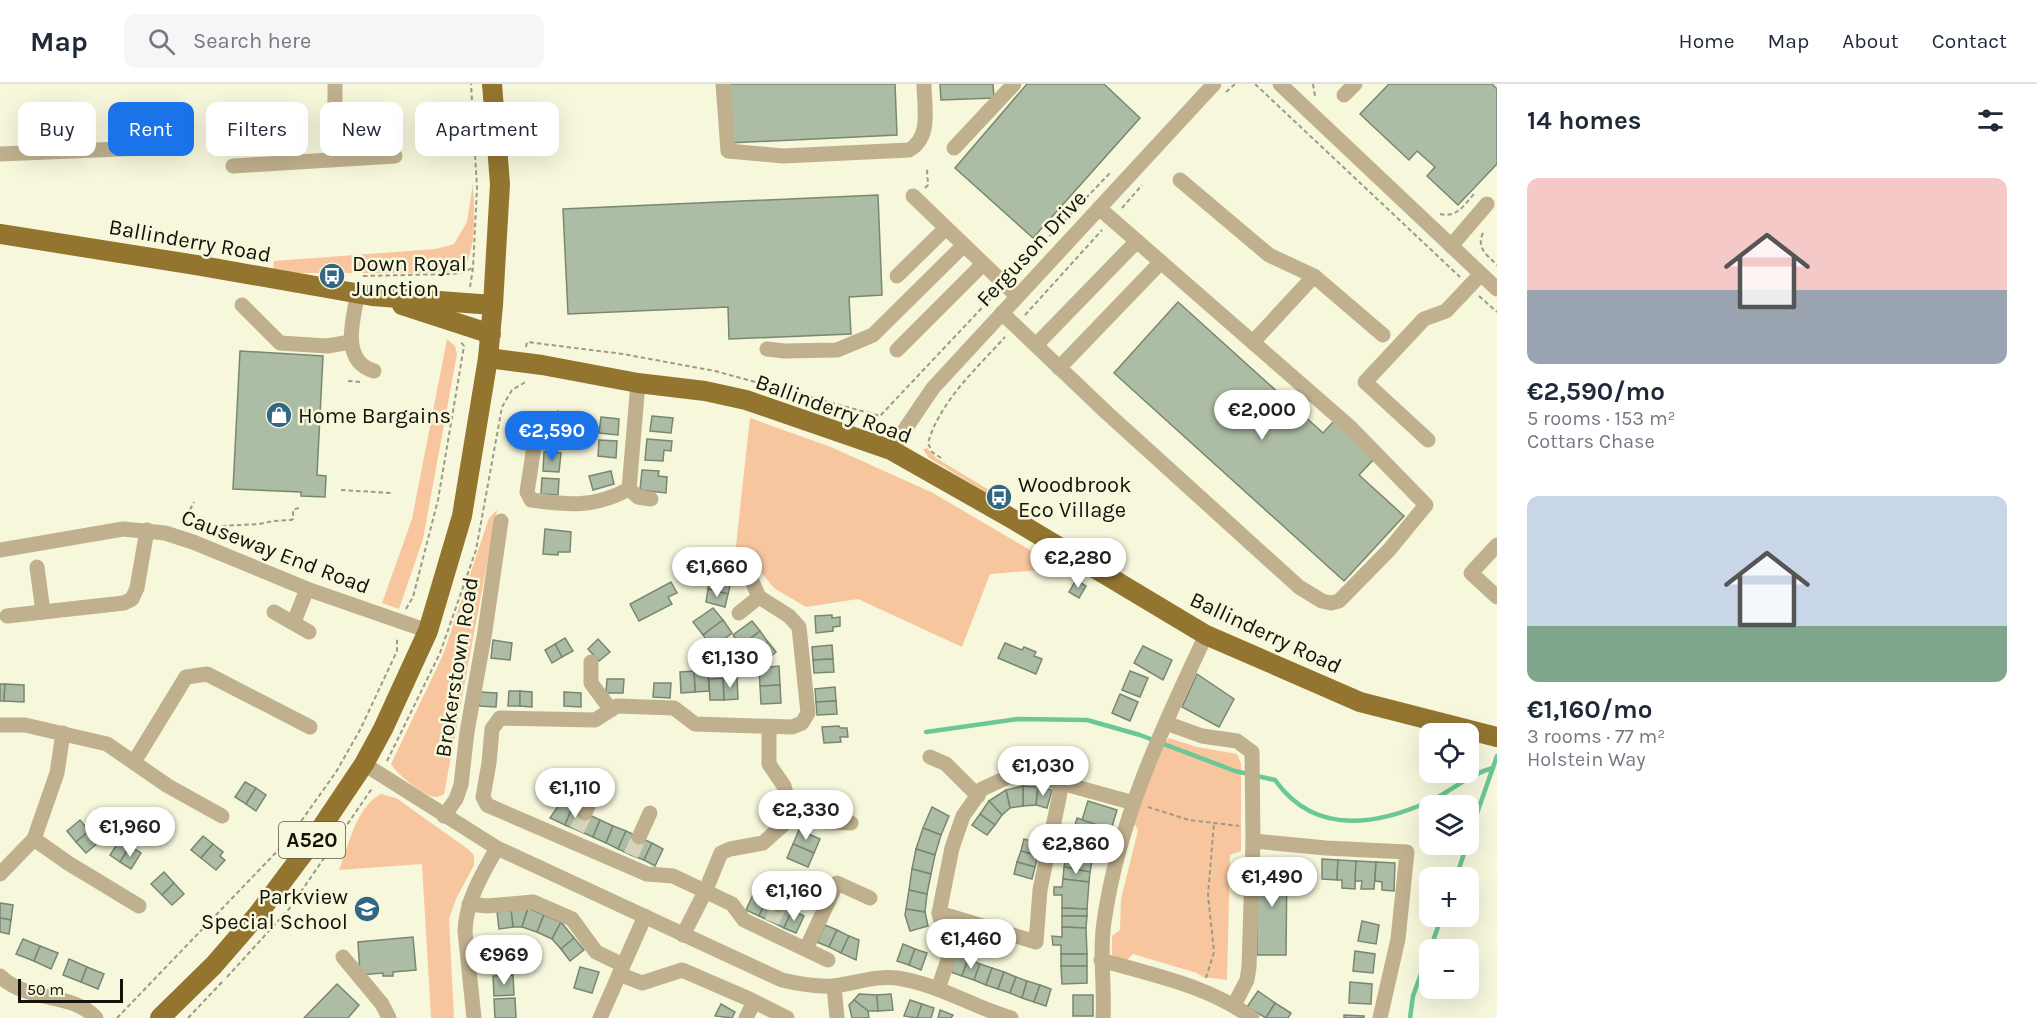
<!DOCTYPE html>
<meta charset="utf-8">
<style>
body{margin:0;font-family:Karla,sans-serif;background:#f6f6f7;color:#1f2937;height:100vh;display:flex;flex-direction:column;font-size:22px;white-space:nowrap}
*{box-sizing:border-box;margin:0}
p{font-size:20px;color:#747a83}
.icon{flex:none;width:33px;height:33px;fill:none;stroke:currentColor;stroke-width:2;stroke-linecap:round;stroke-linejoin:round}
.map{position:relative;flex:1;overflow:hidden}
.panel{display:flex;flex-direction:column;background:#fff;width:540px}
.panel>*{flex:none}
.guide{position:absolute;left:18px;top:18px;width:570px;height:54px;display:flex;gap:12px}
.tools{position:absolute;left:1419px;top:639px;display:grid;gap:12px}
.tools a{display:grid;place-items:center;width:60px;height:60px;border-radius:12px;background:#fff;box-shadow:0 6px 24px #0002;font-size:30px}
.scale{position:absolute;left:18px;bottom:15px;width:105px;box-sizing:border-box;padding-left:6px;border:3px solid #13130a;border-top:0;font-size:16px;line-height:21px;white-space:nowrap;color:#13130a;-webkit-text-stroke:4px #f6f7db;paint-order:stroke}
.price{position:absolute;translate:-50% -51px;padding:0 14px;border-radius:21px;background:#fff;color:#222;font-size:20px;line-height:39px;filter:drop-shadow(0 2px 3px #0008)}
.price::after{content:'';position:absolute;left:50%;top:36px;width:18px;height:14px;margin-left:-9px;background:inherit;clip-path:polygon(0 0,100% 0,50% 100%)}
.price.selected{background:#1a73e8;color:#fff}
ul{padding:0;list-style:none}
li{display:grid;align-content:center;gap:12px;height:318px;padding:0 30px}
li span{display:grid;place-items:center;height:186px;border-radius:12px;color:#555}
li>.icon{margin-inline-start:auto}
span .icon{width:108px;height:108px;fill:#fffc;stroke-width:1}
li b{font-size:26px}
h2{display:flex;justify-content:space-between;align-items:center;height:72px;padding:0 30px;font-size:26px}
.pill{padding:0 21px;border-radius:12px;background:#fff;box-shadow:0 6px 24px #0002;font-size:21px;line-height:54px}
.pill.selected{background:#1a73e8;color:#fff}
header{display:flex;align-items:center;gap:36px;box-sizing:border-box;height:84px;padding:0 30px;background:#fff;border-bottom:2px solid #e0e1e3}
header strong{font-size:28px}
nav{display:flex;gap:33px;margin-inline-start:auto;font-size:21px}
.search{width:420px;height:54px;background:#f6f6f7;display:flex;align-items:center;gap:15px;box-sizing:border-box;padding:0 21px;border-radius:12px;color:#747a83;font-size:22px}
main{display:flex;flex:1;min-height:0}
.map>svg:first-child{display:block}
.green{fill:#f7c69e}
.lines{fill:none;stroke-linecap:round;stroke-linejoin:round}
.stream{stroke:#6cc797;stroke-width:4.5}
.building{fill:#adbda5;stroke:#788771;stroke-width:1.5}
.minor-tunnel{stroke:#d4d5bc;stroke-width:15;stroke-dasharray:15 8;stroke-linecap:butt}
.path{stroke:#9b9b87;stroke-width:2;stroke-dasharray:4.5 3;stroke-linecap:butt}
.minor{stroke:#c0b08e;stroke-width:15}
.major{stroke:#93752f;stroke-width:20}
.labels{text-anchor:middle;stroke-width:5;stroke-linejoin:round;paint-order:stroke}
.shield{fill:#f6f7db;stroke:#575749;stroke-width:1.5}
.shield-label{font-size:21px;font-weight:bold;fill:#13130a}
.street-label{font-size:22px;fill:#13130a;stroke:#f6f7db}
.poi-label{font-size:22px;fill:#13130a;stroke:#f6f7db;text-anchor:start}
</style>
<header>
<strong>Map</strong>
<div class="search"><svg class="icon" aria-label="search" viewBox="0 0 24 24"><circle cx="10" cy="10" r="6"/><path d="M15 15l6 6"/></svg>Search here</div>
<nav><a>Home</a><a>Map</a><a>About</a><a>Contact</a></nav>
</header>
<main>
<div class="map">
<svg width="1497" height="934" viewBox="0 0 1497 934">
<rect width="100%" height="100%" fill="#f6f7db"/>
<!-- green -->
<g class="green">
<path d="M473,99C474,126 477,155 466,181L447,189H273L274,177L436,165L454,160L467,138Z"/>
<path d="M447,255L455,262L457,270L423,455L399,525L382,519L412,435Z"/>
<path d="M750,334L831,363L933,409L1047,476L1042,486L990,490L962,563L858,515L806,523L774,504L754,480H734Z"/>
<path d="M927,364L936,374L994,409V413L929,374L923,365Z"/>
<path d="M497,426L444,710C441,712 439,713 435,713C424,712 396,689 391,680L443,571L489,434Z"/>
<path d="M1169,654L1197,663L1237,670L1241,679V767L1230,771L1227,896L1203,893L1197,889L1133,870L1126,877L1112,871V852L1120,846L1121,815L1138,746L1134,739L1163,660Z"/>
<path d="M381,710L396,714L468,765L474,771V781L456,815L449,835L454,934H431L422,780L339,786C349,761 356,723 381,710Z"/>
</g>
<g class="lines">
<!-- stream -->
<g class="stream">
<path d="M926,648L1018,635L1087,636L1140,651L1235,687L1275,696C1314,751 1374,742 1428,718C1451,708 1468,690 1493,684"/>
<path d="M1468,755L1497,672"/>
<path d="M1456,794L1467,760"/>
<path d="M1410,934L1413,912L1442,832"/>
</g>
</g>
<!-- building -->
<g class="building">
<path d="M725,0H895L897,51L729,59Z"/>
<path d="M940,0H993L994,14L941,16Z"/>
<path d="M1027,0H1104L1140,34L1033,154L955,84Z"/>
<path d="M1389,0H1492L1497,5V80L1458,121L1427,92L1435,83L1417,67L1409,76L1360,30Z"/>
<path d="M878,111L882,211L849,213L851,250L729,255L728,223L568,230L563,125Z"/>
<path d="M1178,218L1323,349L1334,337L1375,374L1359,391L1404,432L1344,497L1114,289Z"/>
<path d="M240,267L323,272L317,391L326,392L325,413L301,412V408L233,405Z"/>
<path d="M558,327L570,336L567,339L571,342L561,354L546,342Z"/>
<path d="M652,332L673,334L671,349L650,347Z"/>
<path d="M601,333L619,335L618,351L599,349Z"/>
<path d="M647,355L672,357L671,367L664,366L663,377L645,376Z"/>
<path d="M599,356L617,357L616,374L598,372Z"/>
<path d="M544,368L561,369L559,388L543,387Z"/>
<path d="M642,386L659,387L658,392L667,393L666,409L640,406Z"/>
<path d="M611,387L614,400L593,406L589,392Z"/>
<path d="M542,394L559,395L558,411L541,410Z"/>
<path d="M545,445L571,448L570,468H558V471L543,470Z"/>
<path d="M711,493L731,497L728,510L708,505Z"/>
<path d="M1076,496L1086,502L1079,514L1069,508Z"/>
<path d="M671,498L677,509L668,513L672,520L639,537L630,520Z"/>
<path d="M708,505L728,510L725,523L706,518Z"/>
<path d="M713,524L723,536L703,551L693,538Z"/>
<path d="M832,531V534L840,533V542L833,543V547L816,549L815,532Z"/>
<path d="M723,536L732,549L713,564L703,551Z"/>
<path d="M752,537L760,547L741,562L733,551Z"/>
<path d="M760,547L768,558L749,572L741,562Z"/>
<path d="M565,554L573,567L562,573L555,560Z"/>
<path d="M598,555L610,568L599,577L588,565Z"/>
<path d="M493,556L512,559L510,576L491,574Z"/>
<path d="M768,558L776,568L758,583L749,572Z"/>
<path d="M1005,559L1022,566L1024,563L1036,568L1034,572L1042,575L1036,590L998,574Z"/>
<path d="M555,560L562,573L552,579L545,566Z"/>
<path d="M832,561L833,575L813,576L812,563Z"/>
<path d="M1143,562L1172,576L1163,596L1134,579Z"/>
<path d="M833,575L834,588L814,589L813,576Z"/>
<path d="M779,582L780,601L760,602L759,584Z"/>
<path d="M708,586L709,607L695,608L694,587Z"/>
<path d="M694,587L695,608L681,609L680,588Z"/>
<path d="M1130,587L1148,594L1140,613L1122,606Z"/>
<path d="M1197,590L1234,615L1219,643L1182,623Z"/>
<path d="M723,594H737L738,615L724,616Z"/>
<path d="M723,594L724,616H710L709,595Z"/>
<path d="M607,595H624L623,609H606Z"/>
<path d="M654,599H671L670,614L653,613Z"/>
<path d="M0,600H5L4,617H0Z"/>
<path d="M5,600L24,601V618L4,617Z"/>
<path d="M780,601L781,619L761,620L760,602Z"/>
<path d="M835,603L836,617L816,618L815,605Z"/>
<path d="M509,607H520V622H508Z"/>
<path d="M520,607L532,608V623L520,622Z"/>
<path d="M480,608L497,609L496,623L479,622Z"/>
<path d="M564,608L581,609V623L564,622Z"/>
<path d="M1120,610L1138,618L1130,637L1112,629Z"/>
<path d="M836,617L837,630L817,631L816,618Z"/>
<path d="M839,642L840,644H847L848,653H840L841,658L824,659L822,643Z"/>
<path d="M245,698L256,704L246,720L235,713Z"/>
<path d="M1023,702L1038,703L1036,721L1023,722Z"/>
<path d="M1023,702V722L1010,724L1006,706Z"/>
<path d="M1038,703L1052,706L1047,724L1036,721Z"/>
<path d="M256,704L266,711L256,727L246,720Z"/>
<path d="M1006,706L1010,724L1002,731L989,717Z"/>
<path d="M989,717L1002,731L995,741L980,730Z"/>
<path d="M1088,717L1117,726L1111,746L1082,736Z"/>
<path d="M561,718L572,724L565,741L550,734Z"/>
<path d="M932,723L949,732L941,751L923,744Z"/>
<path d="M572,724L585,729L577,746L565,741Z"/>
<path d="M585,729L600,736L593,753L577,746Z"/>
<path d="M980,730L995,741L987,751L972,741Z"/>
<path d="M1077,734L1100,742L1097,755L1073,748Z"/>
<path d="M80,736L89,747L76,758L67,747Z"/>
<path d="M600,736L613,742L606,759L593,753Z"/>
<path d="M613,742L626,747L618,765L606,759Z"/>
<path d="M923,744L941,751L935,771L916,765Z"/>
<path d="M799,746L820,755L814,769L793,760Z"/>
<path d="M89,747L99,758L86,769L76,758Z"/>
<path d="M626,747L639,753L631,771L618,765Z"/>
<path d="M1073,748L1097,755L1092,777L1066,772L1069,761L1062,759L1064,752L1072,754Z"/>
<path d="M203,752L213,760L201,774L191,766Z"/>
<path d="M639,753L652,759L644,776L631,771Z"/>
<path d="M1024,755L1042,760L1038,772L1021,767Z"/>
<path d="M120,756L130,762L120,778L110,771Z"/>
<path d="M652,759L663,765L655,782L644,776Z"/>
<path d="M213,760L223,768L220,772L225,776L216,786L201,774Z"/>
<path d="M793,760L814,769L808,783L787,774Z"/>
<path d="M130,762L141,769L131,785L120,778Z"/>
<path d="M916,765L935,771L931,790L912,785Z"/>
<path d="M1021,767L1038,772L1035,783L1017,778Z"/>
<path d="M1066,772L1092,777L1090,788L1064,783Z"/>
<path d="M1322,775L1338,776L1337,796L1322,795Z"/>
<path d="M1338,776L1356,777L1355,805L1342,804V796H1337Z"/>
<path d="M1356,777L1376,778L1374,805H1361L1362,797H1355Z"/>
<path d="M1017,778L1035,783L1032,795L1014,790Z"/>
<path d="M1257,778H1287L1286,871H1257Z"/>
<path d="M1376,778L1395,779L1394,807L1382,806V798L1375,797Z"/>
<path d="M1064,783L1090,788L1089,798L1063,795Z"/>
<path d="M912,785L931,790L927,810L909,806Z"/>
<path d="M164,788L174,799L162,811L151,800Z"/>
<path d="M1063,795L1089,798L1087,825L1062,824V811H1054V803H1062Z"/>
<path d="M174,799L184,810L172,821L162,811Z"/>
<path d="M909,806L927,810L925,828L906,825Z"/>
<path d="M754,809L767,815L759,832L746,826Z"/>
<path d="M767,815L779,821L772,838L759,832Z"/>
<path d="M0,819L13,821L11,836L0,834Z"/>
<path d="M779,821L792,826L784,844L772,838Z"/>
<path d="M528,824L522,843H513L511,826Z"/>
<path d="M528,824L544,831L537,848L522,843Z"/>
<path d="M1062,824L1087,825V832H1062Z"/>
<path d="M906,825L925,828L928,842L910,847L905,831Z"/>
<path d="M511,826L513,843L499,845L497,828Z"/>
<path d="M792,826L804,832L796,849L784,844Z"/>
<path d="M544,831L561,838L552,855L537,848Z"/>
<path d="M1062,832H1087L1086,844L1062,843Z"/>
<path d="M0,834L11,836L9,850L0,848Z"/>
<path d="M1362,837L1379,841L1376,860L1358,857Z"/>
<path d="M561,838L574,854L561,865L552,855Z"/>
<path d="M825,841L837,846L829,863L817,858Z"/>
<path d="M1062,843L1086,844L1087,870H1061V861H1053L1052,852L1062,853Z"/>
<path d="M837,846L849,852L841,869L829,863Z"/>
<path d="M849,852L859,856L856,876L841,869Z"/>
<path d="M413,853L416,886L393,888V892H383V889L360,891L358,858Z"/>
<path d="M574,854L584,866L570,877L561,865Z"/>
<path d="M23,855L40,862L34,877L16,870Z"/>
<path d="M903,860L915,865L909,881L897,877Z"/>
<path d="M40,862L58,869L51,885L34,877Z"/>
<path d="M915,865L927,869L921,886L909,881Z"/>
<path d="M1355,867L1375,870L1373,889L1353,887Z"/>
<rect x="1061" y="870" width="26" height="12"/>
<path d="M956,871L968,875L962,892L951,888Z"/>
<path d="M69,875L87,883L81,898L63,891Z"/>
<path d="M968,875L980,880L974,896L962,892Z"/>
<path d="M980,880L992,884L986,901L974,896Z"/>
<path d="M1061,882H1087V899L1062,900Z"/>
<path d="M87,883L104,890L98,905L81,898Z"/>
<path d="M580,883L599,888L592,909L574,904Z"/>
<path d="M992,884L1004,888L998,905L986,901Z"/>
<path d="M1004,888L1016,893L1010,909L998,905Z"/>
<path d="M513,891L514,911L494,912L493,892Z"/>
<path d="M1016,893L1027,897L1022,914L1010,909Z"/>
<path d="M1027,897L1040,901L1034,918L1022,914Z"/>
<path d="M1350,898L1372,900L1371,920L1349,919Z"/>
<path d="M337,900L359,921L348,934H304Z"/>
<path d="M1040,901L1051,905L1046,922L1034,918Z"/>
<path d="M1258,907L1275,919L1266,934L1247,923Z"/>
<path d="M859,910L877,911L878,927H868L854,916Z"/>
<path d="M891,910L893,926L878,927L877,911Z"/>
<rect x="1073" y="911" width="20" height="21"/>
<path d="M515,914L516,934H495L494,915Z"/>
<path d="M854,916L868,927L869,934H852L849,921Z"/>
<path d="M910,916L922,920L917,934L904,932Z"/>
<path d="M1275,919L1291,929L1288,934H1266Z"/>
<path d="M721,920L735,928L732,934L715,932Z"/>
<path d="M922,920L934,924L931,934H917Z"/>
<path d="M940,926L953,931L951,934H938Z"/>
<path d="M1344,931L1364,932V934H1344Z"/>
</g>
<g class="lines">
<!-- minor-tunnel -->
<g class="minor-tunnel">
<path d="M577,746L585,729"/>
<path d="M631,771L639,753"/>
<path d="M772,838L779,821"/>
</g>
<!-- path -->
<g class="path">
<path d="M1255,0L1460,193"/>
<path d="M1313,0L1315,12"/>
<path d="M1226,8L1235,0"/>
<path d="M925,104L928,101L927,85"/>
<path d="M1122,124L1142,101"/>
<path d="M1440,130C1457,134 1463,122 1474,110"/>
<path d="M1483,149C1476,164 1487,171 1497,181"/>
<path d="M1013,190L1111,88"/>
<path d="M363,192L450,190L460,189L473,184"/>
<path d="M470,203L473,184L477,104L471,0"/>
<path d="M1479,212L1497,228"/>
<path d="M1025,231L1102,146"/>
<path d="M526,263L527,258L623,270L715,287L880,332L995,210"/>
<path d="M348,297L361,298"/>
<path d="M941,374L932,368L928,359C940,317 977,284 1005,253"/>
<path d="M341,406L392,409"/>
<path d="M183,439L194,418"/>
<path d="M201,446L203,443L259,440L273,437L291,436L293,435V426L301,423"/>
<path d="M406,525L413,513L438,416L464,262L460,257"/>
<path d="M387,677L440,569L476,466L502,323L512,306L524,299V296"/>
<path d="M1148,723L1189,736L1239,742"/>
<path d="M227,893L289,825L373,703"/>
<path d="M1206,894L1214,868L1208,811L1214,739"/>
<path d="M117,934L287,757L336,688L360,646L397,567V553"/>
<path d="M188,934L223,897"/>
</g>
<!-- minor -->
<g class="minor">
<path d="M335,0V75"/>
<path d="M723,0L728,67L783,72L909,66C932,53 924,23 924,0"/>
<path d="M1280,0L1497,205"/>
<path d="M1344,11L1355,0"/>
<path d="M954,64L1014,0"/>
<path d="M0,70L144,64"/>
<path d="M233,82L395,72"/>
<path d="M1180,96L1269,171L1314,192L1383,251"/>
<path d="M913,112L1017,212"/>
<path d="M1451,162L1487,120"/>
<path d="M897,192L946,144"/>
<path d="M358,209C353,234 340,277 374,287"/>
<path d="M242,221L280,259L327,262L351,258"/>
<path d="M1002,229L1107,329L1299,503L1322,517L1331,519L1339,517L1389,466L1426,421L1351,344L1099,124"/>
<path d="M1253,258L1314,192"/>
<path d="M1036,261L1137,157"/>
<path d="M767,265L784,267L837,266L873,251L964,161"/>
<path d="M897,266L983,180"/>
<path d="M1059,284L1161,178"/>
<path d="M537,343L527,408L531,416C569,421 594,424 629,405L638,299"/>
<path d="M1428,356L1365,298L1424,235L1446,227L1481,190"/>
<path d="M891,366L933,304L1214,0"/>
<path d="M629,405L638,413L651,415"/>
<path d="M1497,461L1471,489L1497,513"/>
<path d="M0,466L123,445L165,449L193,458L307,505L428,547"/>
<path d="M37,483L43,528"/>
<path d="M751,495L759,513L789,532L799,543L808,629L802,639L792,643L695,640L674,624L617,622L595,636L500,634L492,645L489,679L483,713L487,721L647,790L673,792L732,820L744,836L828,876"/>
<path d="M274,528L309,548"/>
<path d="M739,529L759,513"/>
<path d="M7,532L124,519L132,515L137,504L147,446"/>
<path d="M294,538L307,505"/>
<path d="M591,578V599L611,626"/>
<path d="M1166,639L1202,652L1237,657L1252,668L1253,757L1249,883L1247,896L1234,921"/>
<path d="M0,641H25L107,660L168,702L222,732"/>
<path d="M930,673L946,680L978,712"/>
<path d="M134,678L186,593L207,590L310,643"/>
<path d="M364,680L497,764L782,896C799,900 815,903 833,902C854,900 876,891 897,894C938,900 973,923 1011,934"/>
<path d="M585,729L596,703"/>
<path d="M787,731L812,737L851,739"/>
<path d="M444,732L456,715L461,701L467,648L485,547L501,437"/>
<path d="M639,753L650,729"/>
<path d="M34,755L68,779L139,822"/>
<path d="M1253,757L1326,764L1407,768L1398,855L1380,934"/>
<path d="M0,790L34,755L57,689L63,649"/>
<path d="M469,820L487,822L533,818L572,835L596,868L623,881"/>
<path d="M779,821L790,796"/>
<path d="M939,829L1036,858L1040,806L1062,699"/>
<path d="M683,851L705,808L721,769L730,765L763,759L783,741L789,720L784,702L769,680V643"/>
<path d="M806,865L837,799L870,814"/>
<path d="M343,873L382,920L389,934"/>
<path d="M1101,876C1153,891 1209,902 1252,934"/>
<path d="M619,890L642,899L682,886L749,915L787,934"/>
<path d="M0,892C28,919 73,908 96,934"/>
<path d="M834,902L837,934"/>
<path d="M938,905L949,873L939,829L952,764L963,732L982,705L1008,693L1032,691L1134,719"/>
<path d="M474,934L465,847C466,817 482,790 497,764"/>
<path d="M600,934L645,832"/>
<path d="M746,934L754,918"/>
<path d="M1103,934C1105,902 1099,870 1104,838C1118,737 1163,642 1206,551"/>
</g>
<!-- major -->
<g class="major">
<path d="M0,150L196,181L372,212L493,221"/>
<path d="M402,221L491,250"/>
<path d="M488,274L542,281L638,299L705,307L746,316L891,366L1009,433L1206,551L1360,618L1497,653"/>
<path d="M160,934L214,881L258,830L309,762L364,680L383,645L428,547L462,432L488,274L493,221L500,100L492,0"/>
</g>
</g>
<!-- icons -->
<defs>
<g id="bus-disc" transform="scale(1.35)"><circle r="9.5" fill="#316782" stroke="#f6f7db"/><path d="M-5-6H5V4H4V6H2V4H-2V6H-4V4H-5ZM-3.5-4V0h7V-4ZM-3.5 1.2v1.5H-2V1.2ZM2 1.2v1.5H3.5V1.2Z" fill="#fff"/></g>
<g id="shop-disc" transform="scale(1.35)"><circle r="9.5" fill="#316782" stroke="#f6f7db"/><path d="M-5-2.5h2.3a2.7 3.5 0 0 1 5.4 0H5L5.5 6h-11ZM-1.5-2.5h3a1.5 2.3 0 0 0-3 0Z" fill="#fff"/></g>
<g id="school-disc" transform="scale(1.35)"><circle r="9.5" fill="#316782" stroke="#f6f7db"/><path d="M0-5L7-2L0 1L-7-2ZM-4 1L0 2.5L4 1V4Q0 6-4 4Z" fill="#fff"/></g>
</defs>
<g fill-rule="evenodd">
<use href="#bus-disc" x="332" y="192"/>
<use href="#shop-disc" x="279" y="331"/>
<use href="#bus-disc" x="999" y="413"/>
<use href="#school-disc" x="367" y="825"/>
</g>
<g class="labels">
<!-- shield labels -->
<rect class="shield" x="279" y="738" width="66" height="36" rx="4.5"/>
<g class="shield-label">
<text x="312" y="763">A520</text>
</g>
<!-- street labels -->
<g class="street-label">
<text transform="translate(190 156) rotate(10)" y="8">Ballinderry Road</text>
<text transform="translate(1031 164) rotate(-47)" y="8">Ferguson Drive</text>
<text transform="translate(834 324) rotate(20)" y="8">Ballinderry Road</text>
<text transform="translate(276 467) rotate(21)" y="8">Causeway End Road</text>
<text transform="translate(1266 548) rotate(25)" y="8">Ballinderry Road</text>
<text transform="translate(456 583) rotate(-81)" y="8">Brokerstown Road</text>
</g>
<!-- poi labels -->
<g class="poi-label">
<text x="352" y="187">Down Royal<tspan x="352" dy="25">Junction</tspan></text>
<text x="298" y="339">Home Bargains</text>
<text x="1018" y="408">Woodbrook<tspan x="1018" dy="25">Eco Village</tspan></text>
<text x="348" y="820" text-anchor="end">Parkview<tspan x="348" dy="25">Special School</tspan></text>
</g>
</g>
</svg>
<div class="tools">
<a><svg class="icon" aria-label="locate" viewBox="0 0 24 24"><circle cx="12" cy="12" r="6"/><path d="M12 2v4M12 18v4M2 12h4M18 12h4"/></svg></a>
<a><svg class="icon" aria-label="layers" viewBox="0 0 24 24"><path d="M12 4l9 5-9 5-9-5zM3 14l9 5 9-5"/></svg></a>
<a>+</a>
<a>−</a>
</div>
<div class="scale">50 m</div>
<b class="price" style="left:1262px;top:357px">€2,000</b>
<b class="price selected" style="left:552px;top:378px">€2,590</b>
<b class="price" style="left:1078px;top:505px">€2,280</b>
<b class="price" style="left:717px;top:514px">€1,660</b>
<b class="price" style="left:730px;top:605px">€1,130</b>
<b class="price" style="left:1043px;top:713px">€1,030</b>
<b class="price" style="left:575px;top:735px">€1,110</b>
<b class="price" style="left:806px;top:757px">€2,330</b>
<b class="price" style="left:130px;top:774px">€1,960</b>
<b class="price" style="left:1076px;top:791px">€2,860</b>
<b class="price" style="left:1272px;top:824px">€1,490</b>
<b class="price" style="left:794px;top:838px">€1,160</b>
<b class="price" style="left:971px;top:886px">€1,460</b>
<b class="price" style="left:504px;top:902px">€969</b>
<div class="guide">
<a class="pill">Buy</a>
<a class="pill selected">Rent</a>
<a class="pill">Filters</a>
<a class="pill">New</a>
<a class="pill">Apartment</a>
</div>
</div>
<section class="panel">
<h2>14 homes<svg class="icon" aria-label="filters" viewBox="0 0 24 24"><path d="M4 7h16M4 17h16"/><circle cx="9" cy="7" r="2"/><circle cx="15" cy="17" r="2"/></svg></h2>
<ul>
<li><span style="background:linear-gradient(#f6c9c9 60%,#9aa5b1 0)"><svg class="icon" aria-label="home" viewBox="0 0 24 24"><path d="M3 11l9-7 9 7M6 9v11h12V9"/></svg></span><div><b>€2,590/mo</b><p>5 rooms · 153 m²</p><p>Cottars Chase</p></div></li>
<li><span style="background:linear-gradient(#c9d6e8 70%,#7fa58c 0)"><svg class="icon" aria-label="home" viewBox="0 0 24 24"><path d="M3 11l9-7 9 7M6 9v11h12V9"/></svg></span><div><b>€1,160/mo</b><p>3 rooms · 77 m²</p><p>Holstein Way</p></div></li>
</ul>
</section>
</main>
